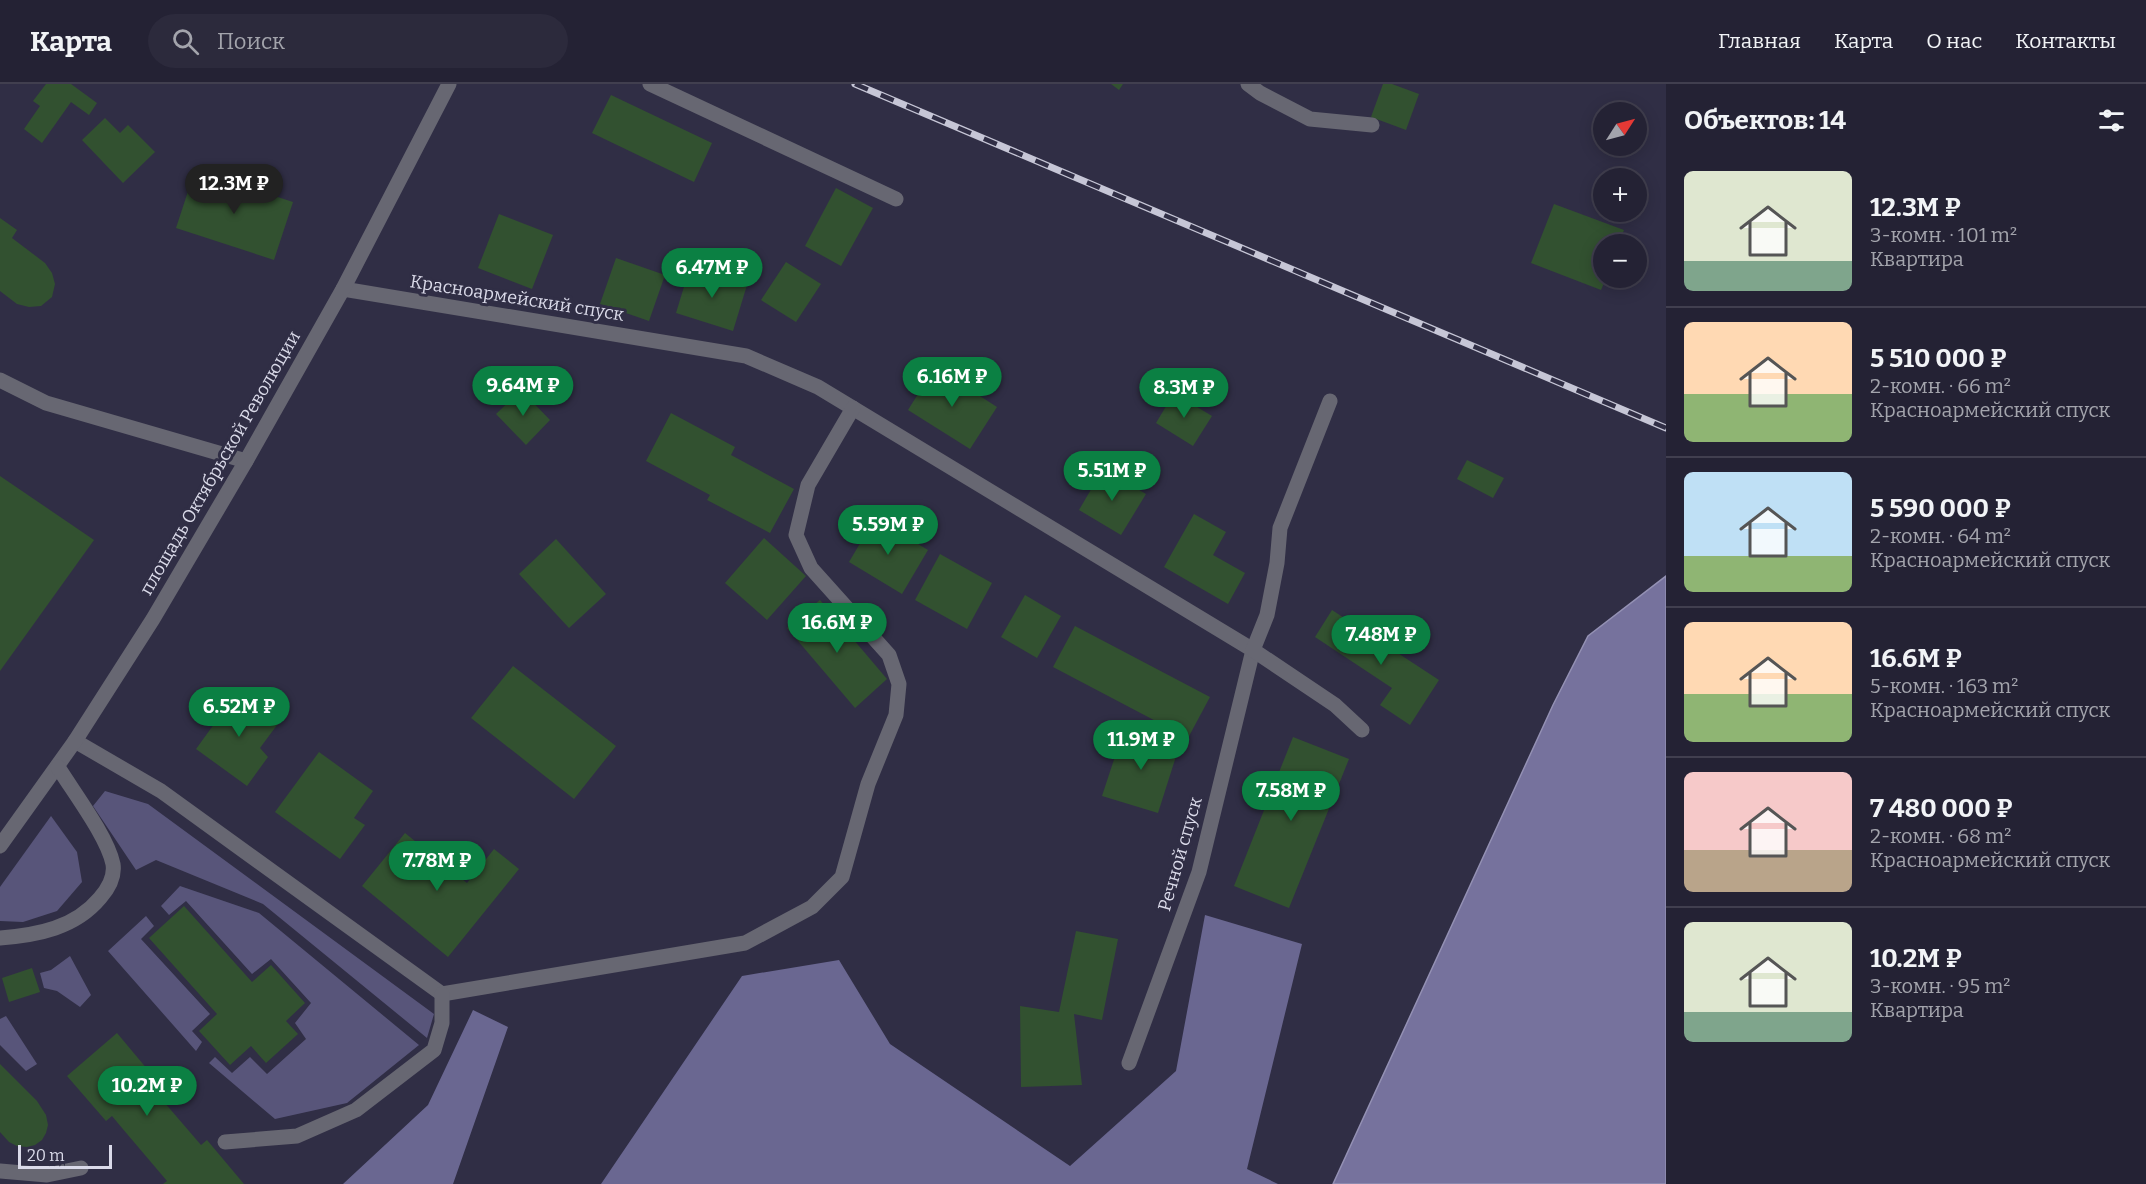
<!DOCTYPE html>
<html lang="ru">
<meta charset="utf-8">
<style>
body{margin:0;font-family:Bitter,serif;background:#2c2a3c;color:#f1f3f6;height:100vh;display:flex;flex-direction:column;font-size:22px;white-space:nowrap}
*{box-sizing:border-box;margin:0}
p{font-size:20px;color:#a3a4ac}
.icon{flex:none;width:33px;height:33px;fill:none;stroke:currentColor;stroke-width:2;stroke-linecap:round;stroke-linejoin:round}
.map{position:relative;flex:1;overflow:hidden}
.sheet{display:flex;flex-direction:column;background:#242234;width:480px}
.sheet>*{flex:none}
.needle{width:39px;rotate:54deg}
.buttons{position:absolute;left:1593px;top:18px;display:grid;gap:12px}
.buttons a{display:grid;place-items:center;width:54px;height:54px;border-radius:50%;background:#242234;box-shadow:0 3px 15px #0003,0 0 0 2px #413f4f;font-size:30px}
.scale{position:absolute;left:18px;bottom:15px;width:94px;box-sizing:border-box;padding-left:6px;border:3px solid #dadae9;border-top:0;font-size:16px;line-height:21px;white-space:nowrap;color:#dadae9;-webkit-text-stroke:4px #302e45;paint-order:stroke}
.price{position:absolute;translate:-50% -51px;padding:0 14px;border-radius:21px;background:#0b8043;color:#fff;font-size:20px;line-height:39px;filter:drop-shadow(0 2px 3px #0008)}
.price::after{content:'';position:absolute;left:50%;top:36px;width:18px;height:14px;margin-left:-9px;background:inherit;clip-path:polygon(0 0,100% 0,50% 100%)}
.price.active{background:#222;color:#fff}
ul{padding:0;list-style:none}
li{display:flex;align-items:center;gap:18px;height:150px;padding:0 18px}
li+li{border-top:2px solid #413f4f}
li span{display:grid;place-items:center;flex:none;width:168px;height:120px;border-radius:9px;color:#555}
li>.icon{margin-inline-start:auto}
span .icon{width:72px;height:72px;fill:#fffc;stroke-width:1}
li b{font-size:26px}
h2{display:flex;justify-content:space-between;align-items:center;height:72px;padding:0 18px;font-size:26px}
header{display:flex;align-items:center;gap:36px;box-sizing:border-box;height:84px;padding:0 30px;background:#242234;border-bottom:2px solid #413f4f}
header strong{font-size:28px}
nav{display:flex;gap:33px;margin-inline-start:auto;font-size:21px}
.search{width:420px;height:54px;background:#2c2a3c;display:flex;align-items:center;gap:15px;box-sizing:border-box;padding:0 21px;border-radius:33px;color:#a3a4ac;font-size:22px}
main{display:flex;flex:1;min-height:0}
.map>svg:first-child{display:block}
.green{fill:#58557a}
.forest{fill:#6a6791}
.water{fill:#76729d;stroke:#9491b4;stroke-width:1.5}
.building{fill:#325130}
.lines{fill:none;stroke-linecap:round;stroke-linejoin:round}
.minor{stroke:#676772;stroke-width:15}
.rail-casing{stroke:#c6c6d6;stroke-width:7}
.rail{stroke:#302e45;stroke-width:4.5;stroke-dasharray:14;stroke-linecap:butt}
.labels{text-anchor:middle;stroke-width:6;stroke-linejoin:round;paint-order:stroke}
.street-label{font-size:18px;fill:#dadae9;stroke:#302e45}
</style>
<header>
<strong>Карта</strong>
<div class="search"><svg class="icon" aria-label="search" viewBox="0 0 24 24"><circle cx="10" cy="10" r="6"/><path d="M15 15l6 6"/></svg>Поиск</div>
<nav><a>Главная</a><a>Карта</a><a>О нас</a><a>Контакты</a></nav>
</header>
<main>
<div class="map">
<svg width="1666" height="1100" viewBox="0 0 1666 1100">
<rect width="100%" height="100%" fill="#302e45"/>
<!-- green -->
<g class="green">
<path d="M105,707L148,720L434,930L427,954L263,820L156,776L136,786L93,722Z"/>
<path d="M51,732L77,768L82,798L57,827L23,838L0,837V803Z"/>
<path d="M180,802L259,829L419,961L347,1019L275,1035L209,979L215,973L232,989L250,973L267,990L306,955L295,939L311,919L271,875L252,890L186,817L169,831L161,822Z"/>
<path d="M146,832L154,842L141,855L210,930L192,947L202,958L196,967L108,867Z"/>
<path d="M70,872L91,911L80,923L57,907L44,904L40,889L51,886Z"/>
<path d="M6,932L37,980L26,987L0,961V935Z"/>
</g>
<!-- forest -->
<g class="forest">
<path d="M1205,831L1302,860L1247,1085L1278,1100H601L742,892L839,876L890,960L1070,1082L1176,987Z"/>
<path d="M473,926L508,943L453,1100H343L428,1021Z"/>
</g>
<!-- water -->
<path class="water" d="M1666,492V1100H1333L1553,621L1588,552Z"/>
<!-- building -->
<g class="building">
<path d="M46,0H71L97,19L89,31L71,18L42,59L24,45L40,22L33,17Z"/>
<path d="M1111,0H1123L1119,6Z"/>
<path d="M1383,0H1392L1419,10L1406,46L1371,33Z"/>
<path d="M611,11L712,59L694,98L592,49Z"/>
<path d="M105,34L120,49L128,41L155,68L123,99L82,56Z"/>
<path d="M195,86L293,118L274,176L176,144Z"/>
<path d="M836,104L873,124L841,182L805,162Z"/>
<path d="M1554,120L1624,146L1618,160H1604V194H1606L1601,206L1531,179Z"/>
<path d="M499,130L553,151L532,205L478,184Z"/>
<path d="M0,134L17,146L12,154L45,179L52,189L55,200L52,213L41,222L29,223L17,220L0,207Z"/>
<path d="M616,174L665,191L649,237L600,220Z"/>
<path d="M786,178L821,200L796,238L761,216Z"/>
<path d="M690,183L747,201L733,247L676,229Z"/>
<path d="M935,283L997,323L970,365L908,326Z"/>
<path d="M521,306L550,336L526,361L496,330Z"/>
<path d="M1174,309L1212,332L1193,362L1156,339Z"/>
<path d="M671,329L735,363L731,371L794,405L770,449L707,416L710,411L646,377Z"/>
<path d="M1467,376L1504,394L1493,414L1457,395Z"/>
<path d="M1103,385L1146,410L1121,451L1079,426Z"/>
<path d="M0,392L94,456L0,587Z"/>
<path d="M1194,430L1226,448L1213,471L1245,489L1228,520L1164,483Z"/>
<path d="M875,434L928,466L902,510L849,478Z"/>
<path d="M764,454L806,492L767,536L725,499Z"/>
<path d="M556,455L606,510L569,544L519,490Z"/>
<path d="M940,470L992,499L967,545L915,516Z"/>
<path d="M1025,511L1061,532L1037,574L1001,553Z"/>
<path d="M820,516L887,595L855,624L787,544Z"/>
<path d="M1332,526L1439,596L1410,641L1380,621L1392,604L1315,553Z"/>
<path d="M1075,542L1210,613L1188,654L1053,583Z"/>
<path d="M513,582L616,662L574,715L471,634Z"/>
<path d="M238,607L280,637L260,664L268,673L247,702L196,665Z"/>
<path d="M1124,645L1179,663L1158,729L1102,712Z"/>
<path d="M1293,653L1349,675L1289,824L1234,802Z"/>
<path d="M319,668L373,707L354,734L365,741L340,775L275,728Z"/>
<path d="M405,749L467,799L494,765L519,785L448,873L362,802Z"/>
<path d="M184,822L252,898L271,881L305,919L286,937L298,950L266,979L251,962L230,981L199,947L217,930L149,854Z"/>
<path d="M1076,847L1118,855L1102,936L1074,930L1082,1001L1021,1003L1020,922L1059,928Z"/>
<path d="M32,884L40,908L9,918L2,894Z"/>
<path d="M117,949L153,992L147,998L158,1011L201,1061L207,1056L244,1100H163L167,1097L122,1044L112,1032L106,1037L67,992Z"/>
<path d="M0,980L37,1017L46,1031L48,1041L46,1049L42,1056L35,1061L27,1063L17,1062L9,1058L0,1048Z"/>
</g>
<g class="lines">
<!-- minor -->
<g class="minor">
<path d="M650,0L896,115"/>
<path d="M1248,0L1260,9L1310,35L1372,41"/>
<path d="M343,205L746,272L818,303L1253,566L1199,788L1129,979"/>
<path d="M0,296L46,319L246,377"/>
<path d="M1330,317L1280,444L1277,479L1267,531L1253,566L1335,621L1362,646"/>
<path d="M75,657L161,707L442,910L745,859L812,823L842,793L868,700L896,631L899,600L889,571L811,484L796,451L808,401L853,324"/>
<path d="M0,762L75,657L153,535L246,377L343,205L449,0"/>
<path d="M0,854C38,851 75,844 100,814C108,805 115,793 113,780C107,752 74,709 58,683"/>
<path d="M225,1058L297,1052L356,1026L434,966L442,939V910"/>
<path d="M0,1087L47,1091L81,1084"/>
</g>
<!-- rail casing -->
<g class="rail-casing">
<path id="rail" d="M855,0L1666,344"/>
</g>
<!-- rail -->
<use href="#rail" class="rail"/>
</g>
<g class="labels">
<!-- street labels -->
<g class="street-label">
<text transform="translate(517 214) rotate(9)" y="6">Красноармейский спуск</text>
<text transform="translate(220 379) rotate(-60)" y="6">площадь Октябрьской Революции</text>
<text transform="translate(1180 770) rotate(-74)" y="6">Речной спуск</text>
</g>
</g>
</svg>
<div class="buttons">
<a><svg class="needle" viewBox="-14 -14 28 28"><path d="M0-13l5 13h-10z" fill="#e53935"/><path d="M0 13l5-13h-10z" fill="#a3a4ac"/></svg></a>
<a>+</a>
<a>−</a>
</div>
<div class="scale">20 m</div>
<b class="price active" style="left:234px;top:131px">12.3M ₽</b>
<b class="price" style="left:712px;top:215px">6.47M ₽</b>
<b class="price" style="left:952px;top:324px">6.16M ₽</b>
<b class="price" style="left:523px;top:333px">9.64M ₽</b>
<b class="price" style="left:1184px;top:335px">8.3M ₽</b>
<b class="price" style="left:1112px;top:418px">5.51M ₽</b>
<b class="price" style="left:888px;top:472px">5.59M ₽</b>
<b class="price" style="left:837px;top:570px">16.6M ₽</b>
<b class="price" style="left:1381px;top:582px">7.48M ₽</b>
<b class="price" style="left:239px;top:654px">6.52M ₽</b>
<b class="price" style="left:1141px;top:687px">11.9M ₽</b>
<b class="price" style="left:1291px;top:738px">7.58M ₽</b>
<b class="price" style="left:437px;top:808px">7.78M ₽</b>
<b class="price" style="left:147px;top:1033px">10.2M ₽</b>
</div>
<section class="sheet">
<h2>Объектов: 14<svg class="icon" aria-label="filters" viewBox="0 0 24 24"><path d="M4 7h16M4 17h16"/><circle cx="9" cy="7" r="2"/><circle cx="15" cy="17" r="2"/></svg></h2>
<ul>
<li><span style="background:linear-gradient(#dfe7d0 75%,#7fa58c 0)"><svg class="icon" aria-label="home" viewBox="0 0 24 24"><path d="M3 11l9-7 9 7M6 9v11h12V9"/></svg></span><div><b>12.3M ₽</b><p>3-комн. · 101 m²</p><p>Квартира</p></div></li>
<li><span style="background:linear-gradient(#ffd9b3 60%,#8fb573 0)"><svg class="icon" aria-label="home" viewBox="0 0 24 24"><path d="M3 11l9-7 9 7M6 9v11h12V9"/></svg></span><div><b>5 510 000 ₽</b><p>2-комн. · 66 m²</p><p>Красноармейский спуск</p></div></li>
<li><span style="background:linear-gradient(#bfe0f5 70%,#8fb573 0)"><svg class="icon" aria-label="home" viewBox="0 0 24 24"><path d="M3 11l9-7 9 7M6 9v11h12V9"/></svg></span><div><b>5 590 000 ₽</b><p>2-комн. · 64 m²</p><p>Красноармейский спуск</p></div></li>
<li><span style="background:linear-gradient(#ffd9b3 60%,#8fb573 0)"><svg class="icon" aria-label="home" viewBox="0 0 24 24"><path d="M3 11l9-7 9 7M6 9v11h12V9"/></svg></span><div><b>16.6M ₽</b><p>5-комн. · 163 m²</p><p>Красноармейский спуск</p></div></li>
<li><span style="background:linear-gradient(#f6c9c9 65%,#b9a48a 0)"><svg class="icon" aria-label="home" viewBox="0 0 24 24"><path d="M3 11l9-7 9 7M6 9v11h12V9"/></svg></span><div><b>7 480 000 ₽</b><p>2-комн. · 68 m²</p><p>Красноармейский спуск</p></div></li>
<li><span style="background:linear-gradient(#dfe7d0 75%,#7fa58c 0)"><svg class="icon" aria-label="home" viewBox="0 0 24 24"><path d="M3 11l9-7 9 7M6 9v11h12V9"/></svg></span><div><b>10.2M ₽</b><p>3-комн. · 95 m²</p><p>Квартира</p></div></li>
</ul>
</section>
</main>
